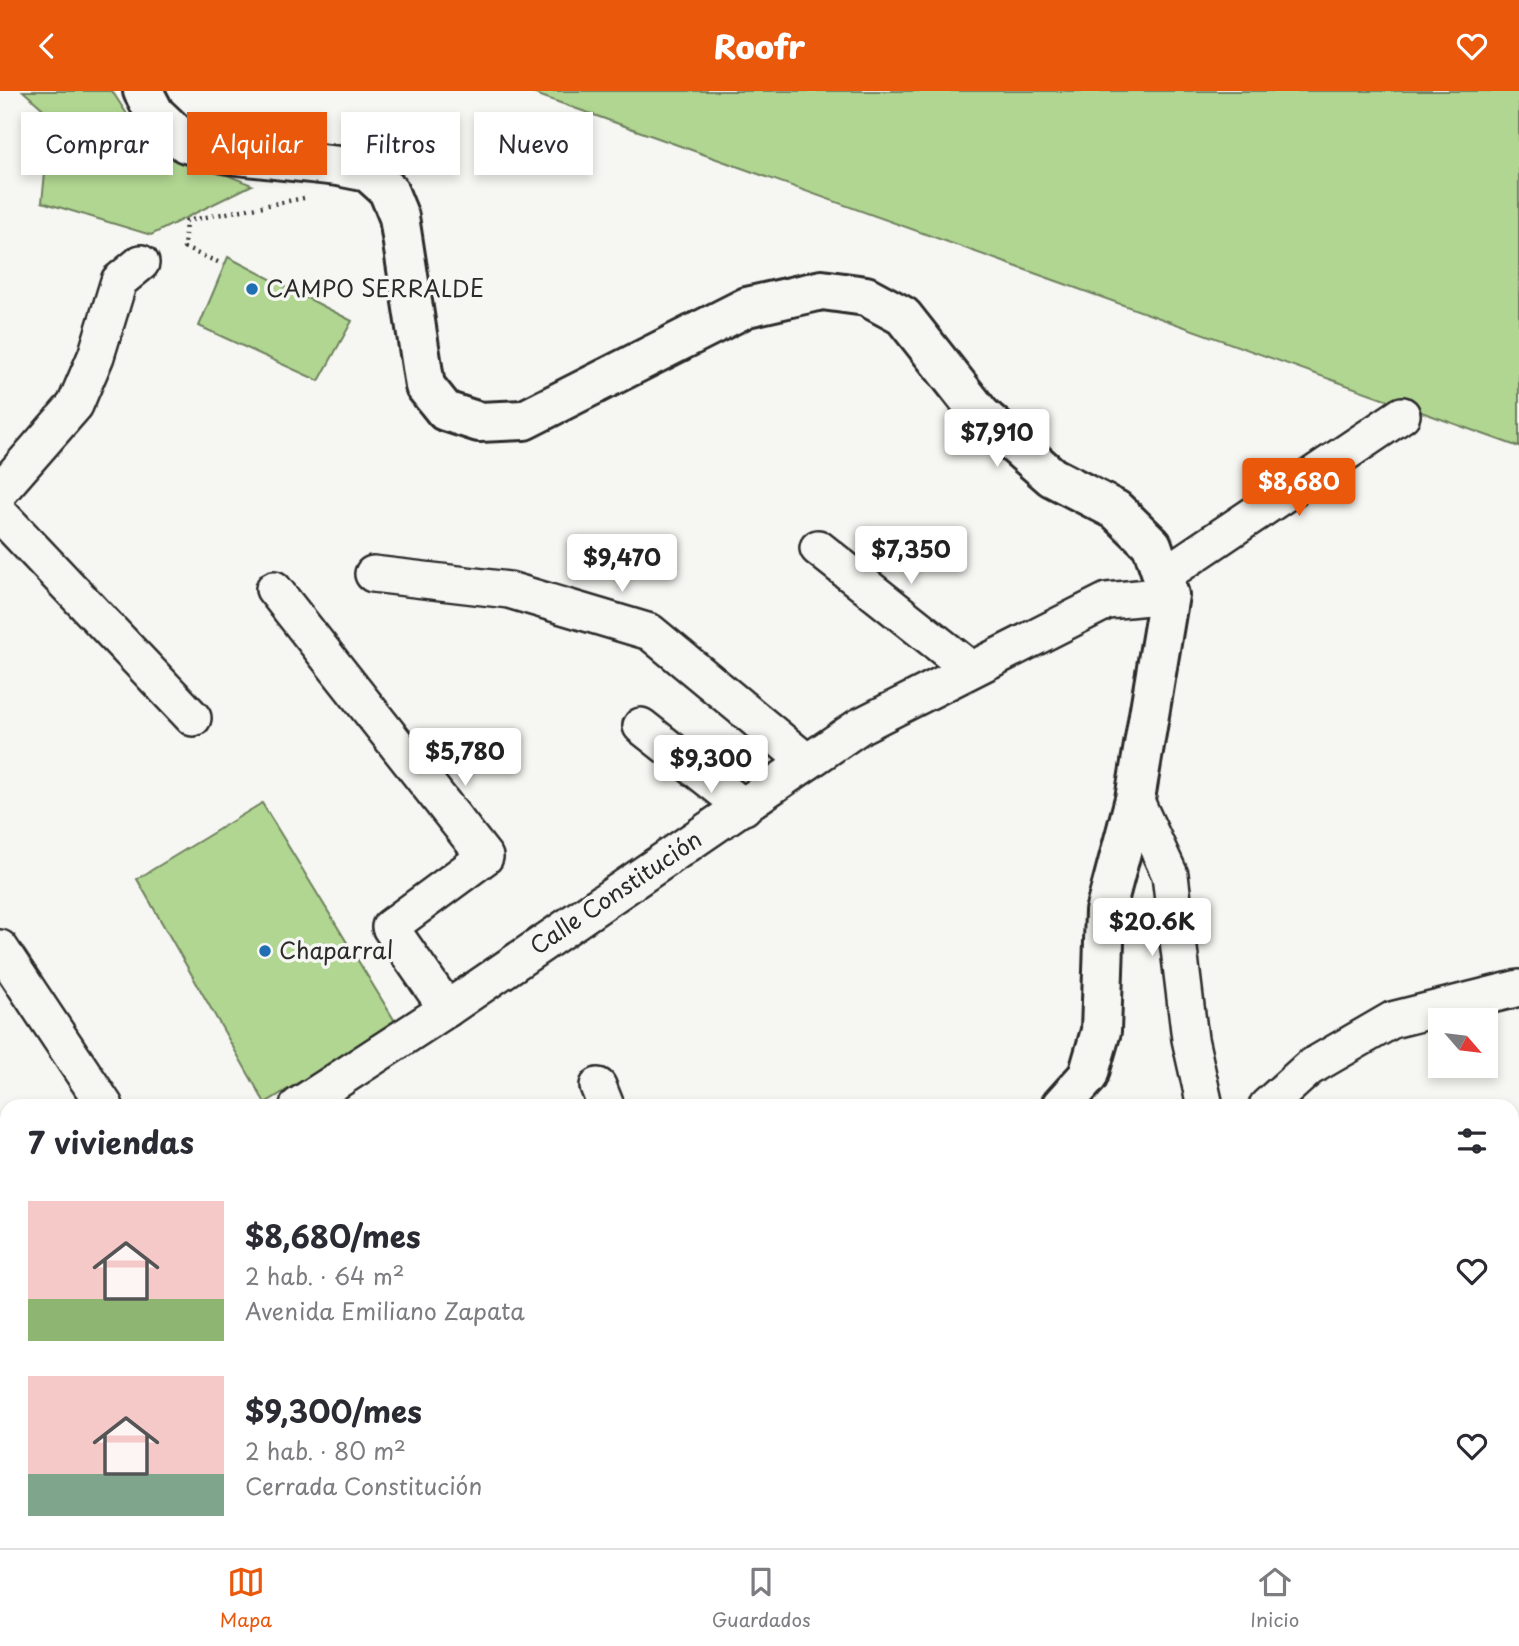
<!DOCTYPE html>
<html lang="es">
<meta charset="utf-8">
<style>
body{margin:0;font-family:"Playpen Sans",sans-serif;background:#f2f2f3;color:#2b2b33;height:100vh;display:flex;flex-direction:column;font-size:26px;white-space:nowrap}
*{box-sizing:border-box;margin:0}
p{font-size:23px;color:#7c7c81}
.icon{flex:none;width:38px;height:38px;fill:none;stroke:currentColor;stroke-width:2;stroke-linecap:round;stroke-linejoin:round}
.map{position:relative;flex:1;overflow:hidden}
.sheet{position:absolute;left:0px;top:1008px;width:1519px;height:450px;display:flex;flex-direction:column;background:#fff;border-radius:21px 21px 0 0;box-shadow:0 4px 10px #0003}
.sheet>*{flex:none}
.guide{position:absolute;left:21px;top:21px;width:700px;height:63px;display:flex;gap:14px}
.needle{width:46px;rotate:118deg}
.fabs{position:absolute;left:1428px;top:917px;display:grid;gap:14px}
.fabs a{display:grid;place-items:center;width:70px;height:70px;border-radius:0px;background:#fff;box-shadow:0 4px 10px #0003;font-size:35px}
.price{position:absolute;translate:-50% -60px;padding:0 16px;border-radius:7px;background:#fff;color:#222;font-size:23px;line-height:46px;filter:drop-shadow(0 2px 4px #0008)}
.price::after{content:'';position:absolute;left:50%;top:42px;width:21px;height:16px;margin-left:-10px;background:inherit;clip-path:polygon(0 0,100% 0,50% 100%)}
.price.active{background:#ea580c;color:#fff}
ul{padding:0;list-style:none}
li{display:flex;align-items:center;gap:21px;height:175px;padding:0 28px}
li span{display:grid;place-items:center;flex:none;width:196px;height:140px;border-radius:0px;color:#555}
li>.icon{margin-inline-start:auto}
span .icon{width:84px;height:84px;fill:#fffc;stroke-width:1}
li b{font-size:30px}
h2{display:flex;justify-content:space-between;align-items:center;height:84px;padding:0 28px;font-size:30px}
.chip{padding:0 24px;border-radius:0px;background:#fff;box-shadow:0 4px 10px #0003;font-size:24px;line-height:63px}
.chip.active{background:#ea580c;color:#fff}
header{display:flex;justify-content:space-between;align-items:center;height:91px;padding:0 28px;background:#ea580c;color:#fff;font-size:32px;font-weight:800}
.dock{display:flex;justify-content:space-around;align-items:center;height:98px;border-top:2px solid #e1e1e2;background:#fff;font-size:19px;color:#7c7c81}
.dock a{display:grid;justify-items:center;gap:4px}
.dock .active{color:#ea580c}
.map>svg:first-child{display:block}
.green{fill:#b1d691;stroke:#6e805e;stroke-width:2}
.lines{fill:none;stroke-linecap:round;stroke-linejoin:round}
.minor-casing{stroke:#2b2b2b;stroke-width:40}
.major-casing{stroke:#2b2b2b;stroke-width:44}
.path{stroke:#2b2b2b;stroke-width:4.5;stroke-dasharray:2 5;stroke-linecap:butt}
.minor{stroke:#f6f6f2;stroke-width:35}
.major{stroke:#f6f6f2;stroke-width:38}
.poi-dot{fill:#1f6fb2;stroke:#f6f6f2;stroke-width:2.5}
.labels{text-anchor:middle;stroke-width:7;stroke-linejoin:round;paint-order:stroke}
.poi-label{font-size:23px;fill:#2b2b2b;stroke:#f6f6f2;text-anchor:start}
.street-label{font-size:23px;fill:#2b2b2b;stroke:#f6f6f2}
</style>
<header><svg class="icon" aria-label="back" viewBox="0 0 24 24"><path d="M15 5l-7 7 7 7"/></svg>Roofr<svg class="icon" aria-label="heart" viewBox="0 0 24 24"><path d="M12 20l-8-8c-3-5 5-10 8-4 3-6 11-1 8 4z"/></svg></header>
<div class="map">
<svg width="1519" height="1457" viewBox="0 0 1519 1457">
<rect width="100%" height="100%" fill="#f6f6f2"/>
<filter id="ink" filterUnits="userSpaceOnUse"><feTurbulence type="fractalNoise" baseFrequency=".0143" numOctaves="2"/><feDisplacementMap in="SourceGraphic" scale="14" xChannelSelector="R" yChannelSelector="G"/><feConvolveMatrix kernelMatrix="1 2 1 2 8 2 1 2 1" color-interpolation-filters="sRGB"/></filter>
<g filter="url(#ink)">
<!-- green -->
<g class="green">
<path d="M23,0H112L145,51L252,94L151,144L42,111L51,25Z"/>
<path d="M527,0H1519V356Z"/>
<path d="M228,166L352,230L319,290L199,235Z"/>
<path d="M262,712L396,932L265,1012L137,788Z"/>
</g>
<g class="lines">
<!-- minor casing -->
<g class="minor-casing">
<g id="minor">
<path d="M0,400L75,314L96,265L119,190L141,172"/>
<path d="M0,423L193,627"/>
<path d="M818,457L969,577"/>
<path d="M373,483L509,499L650,541L807,671"/>
<path d="M1164,484L1402,324"/>
<path d="M274,498L485,766L390,836L447,918"/>
<path d="M641,635L744,716"/>
<path d="M1135,708L1170,784L1190,948L1205,1015"/>
<path d="M0,857L105,1015"/>
<path d="M598,995L606,1015"/>
<path d="M298,1015L447,918L860,635L1107,510L1169,504"/>
<path d="M1267,1015L1309,977L1392,929L1519,897"/>
<path d="M0,1302L7,1306"/>
<path d="M1512,1414L1519,1413"/>
<path d="M0,1425L7,1417"/>
<path d="M217,1451L225,1457"/>
<path d="M700,1451L705,1457"/>
<path d="M1095,1451L1096,1457"/>
</g>
</g>
<!-- major casing -->
<g class="major-casing">
<g id="major">
<path d="M143,0L155,23L186,52L228,63L338,75L368,81L388,99L399,126L425,295L445,320L479,331L524,329L747,216L822,199L866,205L903,225L981,324L1052,386L1116,419L1152,454L1169,504L1135,708L1105,821L1101,940L1088,985L1061,1015"/>
<path d="M468,1451L471,1457"/>
</g>
</g>
<!-- path -->
<path class="path" d="M218,171L184,157L186,130L304,107"/>
<!-- minor -->
<use href="#minor" class="minor"/>
<!-- major -->
<use href="#major" class="major"/>
</g>
</g>
<!-- markers -->
<g class="poi-dot">
<circle cx="252" cy="198" r="7"/>
<circle cx="265" cy="860" r="7"/>
</g>
<g class="labels">
<!-- poi labels -->
<g class="poi-label">
<text x="266" y="206">CAMPO SERRALDE</text>
<text x="279" y="868">Chaparral</text>
</g>
<!-- street labels -->
<g class="street-label">
<text transform="translate(616 802) rotate(-34)" y="8">Calle Constitución</text>
</g>
</g>
</svg>
<div class="fabs">
<a><svg class="needle" viewBox="-14 -14 28 28"><path d="M0-13l5 13h-10z" fill="#e53935"/><path d="M0 13l5-13h-10z" fill="#7c7c81"/></svg></a>
</div>
<b class="price" style="left:997px;top:378px">$7,910</b>
<b class="price active" style="left:1299px;top:427px">$8,680</b>
<b class="price" style="left:911px;top:495px">$7,350</b>
<b class="price" style="left:622px;top:503px">$9,470</b>
<b class="price" style="left:465px;top:697px">$5,780</b>
<b class="price" style="left:711px;top:704px">$9,300</b>
<b class="price" style="left:1152px;top:867px">$20.6K</b>
<div class="guide">
<a class="chip">Comprar</a>
<a class="chip active">Alquilar</a>
<a class="chip">Filtros</a>
<a class="chip">Nuevo</a>
</div>
<section class="sheet">
<h2>7 viviendas<svg class="icon" aria-label="filters" viewBox="0 0 24 24"><path d="M4 7h16M4 17h16"/><circle cx="9" cy="7" r="2"/><circle cx="15" cy="17" r="2"/></svg></h2>
<ul>
<li><span style="background:linear-gradient(#f6c9c9 70%,#8fb573 0)"><svg class="icon" aria-label="home" viewBox="0 0 24 24"><path d="M3 11l9-7 9 7M6 9v11h12V9"/></svg></span><div><b>$8,680/mes</b><p>2 hab. · 64 m²</p><p>Avenida Emiliano Zapata</p></div><svg class="icon" aria-label="heart" viewBox="0 0 24 24"><path d="M12 20l-8-8c-3-5 5-10 8-4 3-6 11-1 8 4z"/></svg></li>
<li><span style="background:linear-gradient(#f6c9c9 70%,#7fa58c 0)"><svg class="icon" aria-label="home" viewBox="0 0 24 24"><path d="M3 11l9-7 9 7M6 9v11h12V9"/></svg></span><div><b>$9,300/mes</b><p>2 hab. · 80 m²</p><p>Cerrada Constitución</p></div><svg class="icon" aria-label="heart" viewBox="0 0 24 24"><path d="M12 20l-8-8c-3-5 5-10 8-4 3-6 11-1 8 4z"/></svg></li>
</ul>
</section>
</div>
<nav class="dock">
<a class="active"><svg class="icon" aria-label="map" viewBox="0 0 24 24"><path d="M3 6l6-2 6 2 6-2v14l-6 2-6-2-6 2zM9 4v14M15 6v14"/></svg>Mapa</a>
<a><svg class="icon" aria-label="saved" viewBox="0 0 24 24"><path d="M7 4h10v16l-5-4-5 4z"/></svg>Guardados</a>
<a><svg class="icon" aria-label="home" viewBox="0 0 24 24"><path d="M3 11l9-7 9 7M6 9v11h12V9"/></svg>Inicio</a>
</nav>
